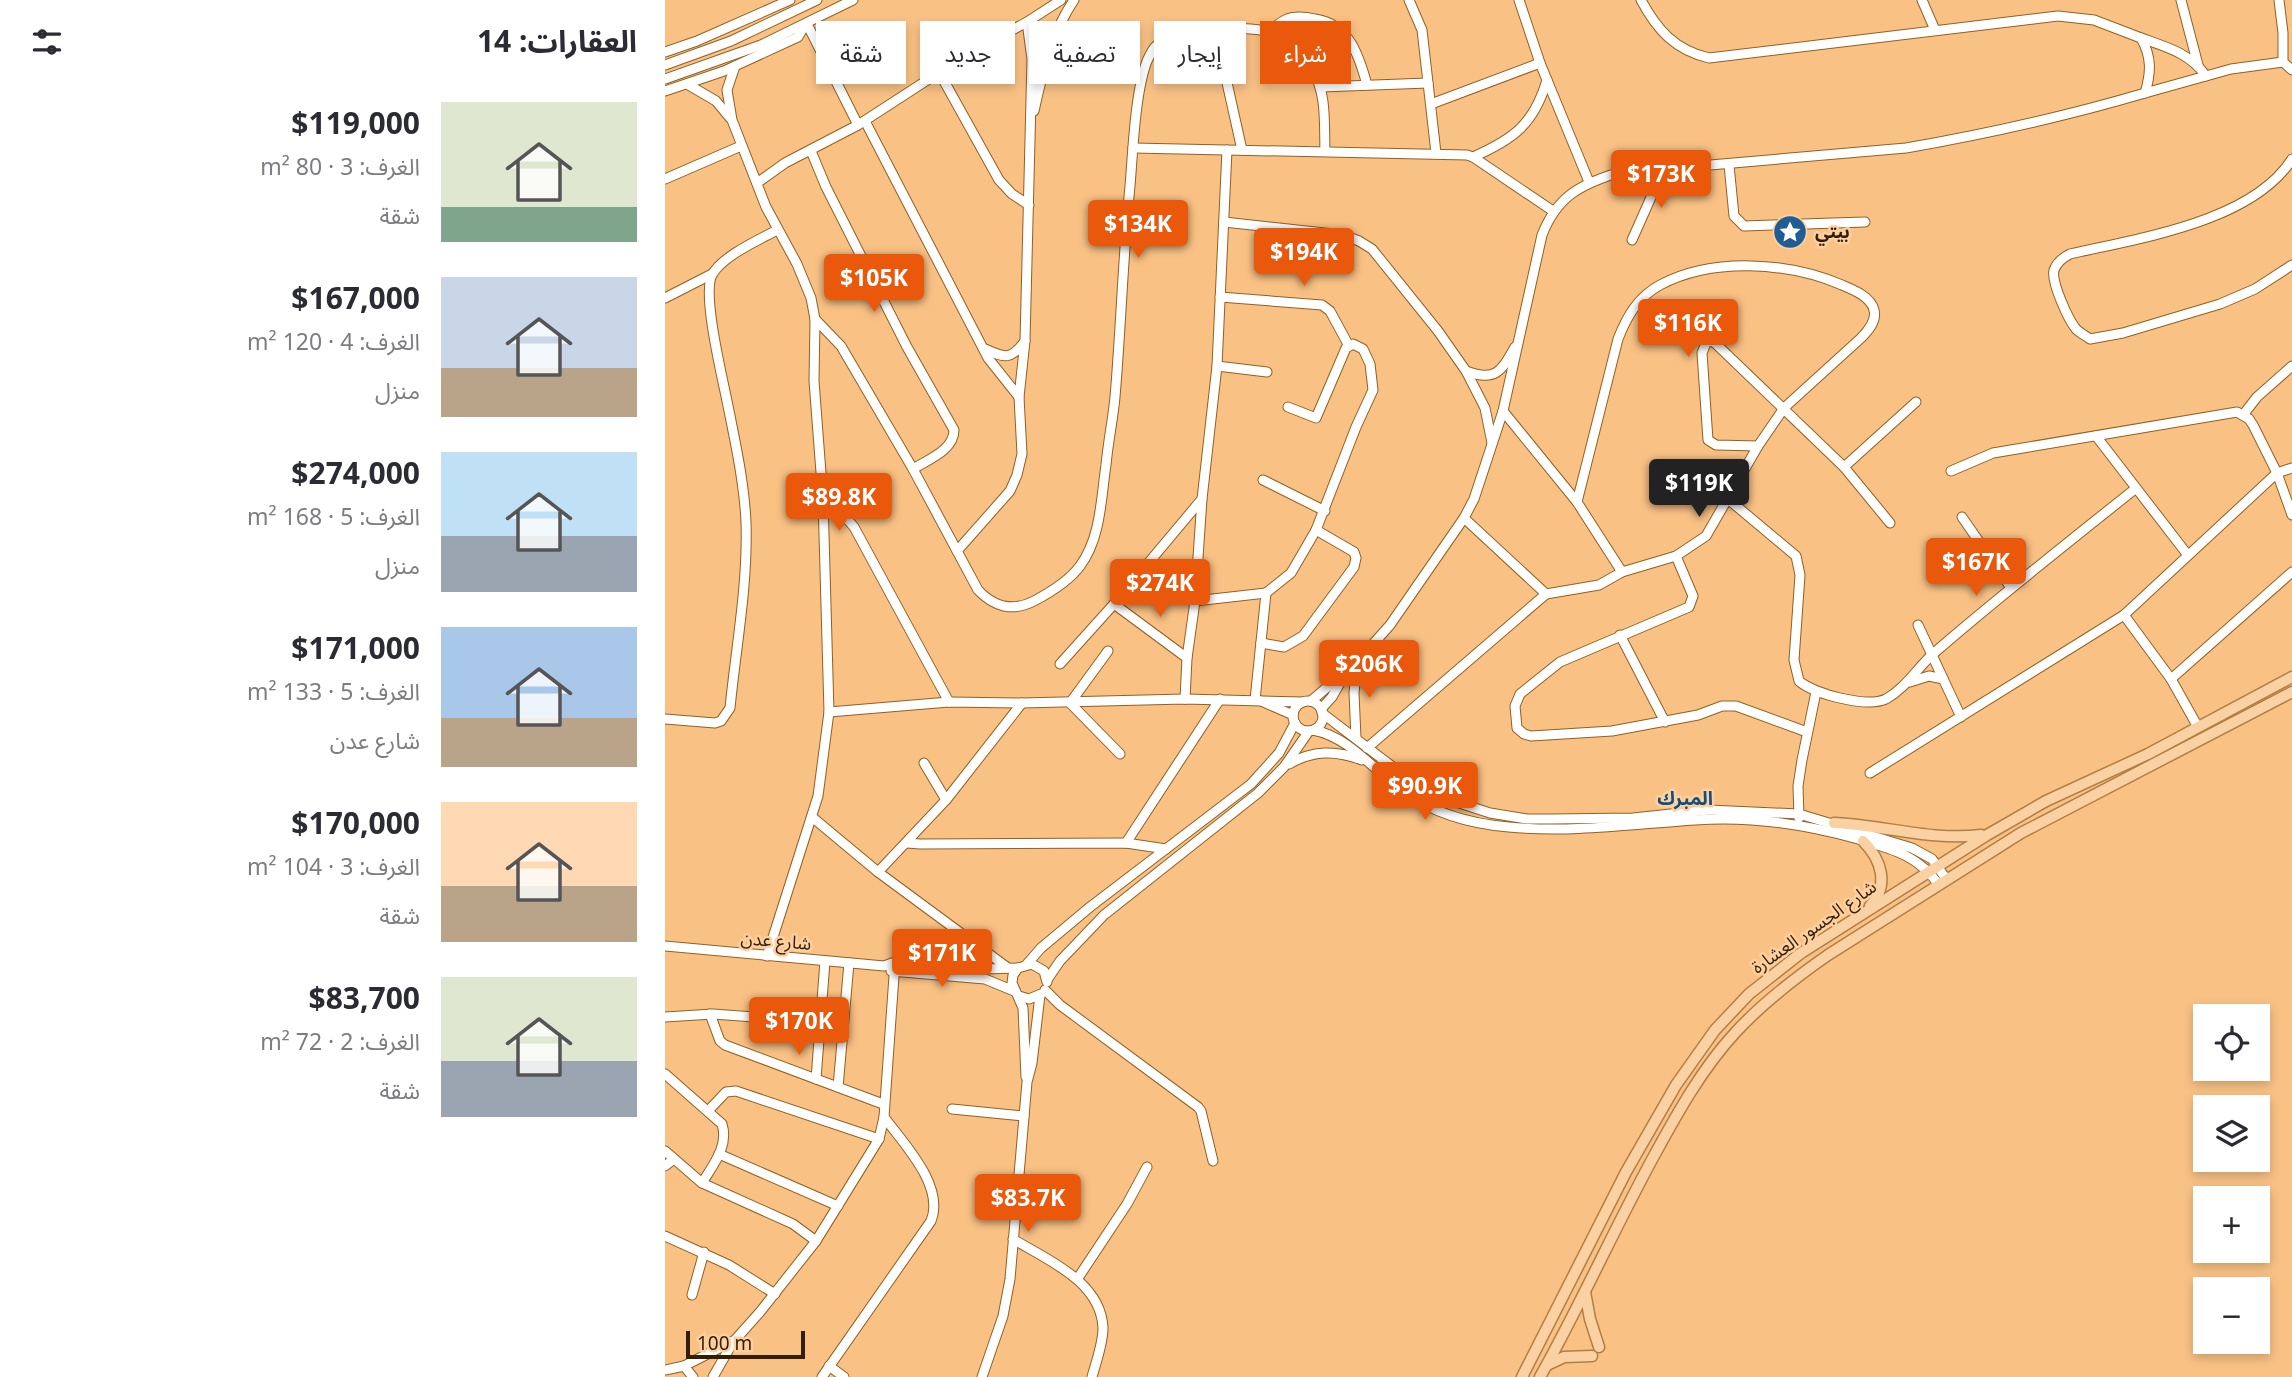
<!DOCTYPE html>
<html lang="ar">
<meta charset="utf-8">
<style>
body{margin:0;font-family:"Noto Sans","Noto Sans Arabic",sans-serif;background:#f7f7f7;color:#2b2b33;direction:rtl;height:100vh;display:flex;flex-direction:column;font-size:26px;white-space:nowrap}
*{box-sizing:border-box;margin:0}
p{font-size:23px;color:#7c7c81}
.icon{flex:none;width:38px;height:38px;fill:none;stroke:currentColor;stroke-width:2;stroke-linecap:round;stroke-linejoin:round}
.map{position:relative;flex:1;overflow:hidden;direction:ltr}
.drawer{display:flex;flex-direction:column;background:#fff;width:665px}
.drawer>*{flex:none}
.top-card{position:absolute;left:21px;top:21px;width:665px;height:63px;direction:rtl;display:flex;gap:14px}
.buttons{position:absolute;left:1528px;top:1004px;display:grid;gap:14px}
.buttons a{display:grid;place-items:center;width:77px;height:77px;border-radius:0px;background:#fff;box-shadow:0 4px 10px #0003;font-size:35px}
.scale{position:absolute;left:21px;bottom:18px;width:119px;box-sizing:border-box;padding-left:7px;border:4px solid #331e04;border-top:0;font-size:19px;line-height:24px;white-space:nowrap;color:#331e04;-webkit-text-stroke:5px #fed0a0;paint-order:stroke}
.price{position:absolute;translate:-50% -60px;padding:0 16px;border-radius:7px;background:#ea580c;color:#fff;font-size:23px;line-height:46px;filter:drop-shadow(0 2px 4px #0008)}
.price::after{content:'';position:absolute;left:50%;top:42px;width:21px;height:16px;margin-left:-10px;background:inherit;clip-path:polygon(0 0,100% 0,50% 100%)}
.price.selected{background:#222;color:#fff}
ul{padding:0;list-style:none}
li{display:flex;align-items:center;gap:21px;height:175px;padding:0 28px}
li span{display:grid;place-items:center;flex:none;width:196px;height:140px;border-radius:0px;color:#555}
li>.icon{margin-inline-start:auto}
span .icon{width:84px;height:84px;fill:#fffc;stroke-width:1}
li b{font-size:30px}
h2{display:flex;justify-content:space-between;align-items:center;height:84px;padding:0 28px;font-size:30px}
.pill{padding:0 24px;border-radius:0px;background:#fff;box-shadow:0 4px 10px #0003;font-size:24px;line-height:63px}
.pill.selected{background:#ea580c;color:#fff}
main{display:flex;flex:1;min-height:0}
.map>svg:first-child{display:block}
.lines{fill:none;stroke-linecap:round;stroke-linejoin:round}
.minor-casing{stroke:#926020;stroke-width:11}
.major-casing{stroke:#b27f43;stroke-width:13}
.minor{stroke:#fff;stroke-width:9}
.major{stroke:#fad1a3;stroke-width:10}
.labels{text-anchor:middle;stroke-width:5;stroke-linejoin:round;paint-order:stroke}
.poi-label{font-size:18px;font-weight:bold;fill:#331e04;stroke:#fed0a0;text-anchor:start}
.street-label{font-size:18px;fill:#331e04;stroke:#fed0a0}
.neighbourhood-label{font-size:19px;font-weight:bold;fill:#124e7e;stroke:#fed0a0}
</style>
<main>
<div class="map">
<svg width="1627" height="1377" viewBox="0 0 1627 1377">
<rect width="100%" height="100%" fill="#f9c184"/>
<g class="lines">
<!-- minor casing -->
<g class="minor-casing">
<g id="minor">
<path d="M744,0L757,30L771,153"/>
<path d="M854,0L875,63L924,182"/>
<path d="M1257,0L1270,30"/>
<path d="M1516,0L1533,65"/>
<path d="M1614,0L1618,33V62L1627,70"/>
<path d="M142,24L193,125"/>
<path d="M550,29L577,150"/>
<path d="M603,32C609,28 615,22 622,19C630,16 641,17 650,19C684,24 694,55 702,85"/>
<path d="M1476,38C1501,47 1525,53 1541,76"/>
<path d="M0,52L32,41L125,0"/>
<path d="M0,65L66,41L152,0"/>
<path d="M70,66L62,90L67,120L101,207L132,264L146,298L150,319L149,381L158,499L164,712L153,796L102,956"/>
<path d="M274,72L334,180L347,194L364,205"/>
<path d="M0,79L96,45L188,0"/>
<path d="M22,84L51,101L65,118"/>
<path d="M656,87L763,83"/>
<path d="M0,91L59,71L133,37L140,25"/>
<path d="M1480,93L1566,69L1618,62"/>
<path d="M766,104L875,63"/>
<path d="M369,111C378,71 386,34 409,0"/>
<path d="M200,121L323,358L354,397"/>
<path d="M468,148L802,155L808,157L888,211"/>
<path d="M146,151L161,187L242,347L289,430C289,450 264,459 248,469"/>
<path d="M808,157C849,139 869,124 882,80"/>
<path d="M1627,159C1587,222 1474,238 1405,254C1397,258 1392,262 1389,270C1386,282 1403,319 1411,329C1415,333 1421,336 1425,339L1458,333L1555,304L1590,289L1627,265"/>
<path d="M1064,165L1069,216L1079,226L1200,222"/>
<path d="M0,179L76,146"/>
<path d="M92,183L120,163L193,125L301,55L362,22"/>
<path d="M559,222L678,235L694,241L707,249L773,331L801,371L820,408L827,443"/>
<path d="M967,240L999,168"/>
<path d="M555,297L657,305L665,311L684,346"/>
<path d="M0,298L47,274"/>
<path d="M150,319L176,346L248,469L313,590C329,607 348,612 369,601C386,592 404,581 415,566C436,538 436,498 441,465C443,442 448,419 450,397C456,327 458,256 465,186C468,151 470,92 482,61C484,57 487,50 490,47C508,29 579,24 603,32C620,38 636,53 647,69C662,93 659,123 660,151"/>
<path d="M318,348C338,357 345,362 360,341"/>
<path d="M552,366L602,372"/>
<path d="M801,371C830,382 836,372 850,347"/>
<path d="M838,411L912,502L957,572"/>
<path d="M1578,415L1592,397L1627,366"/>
<path d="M1431,436L1522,554"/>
<path d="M1093,446L1051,445L1043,440L1037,353L1041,343L1046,341L1050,343L1179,467L1225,523"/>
<path d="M1179,467L1251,402"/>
<path d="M1286,471L1328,453L1572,412L1584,419L1588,425L1612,473L1627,515"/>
<path d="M598,480L660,511"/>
<path d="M158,499L176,512L189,527L284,702"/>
<path d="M1063,499L1131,556L1135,575L1129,660L1134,681C1149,694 1202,708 1221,699C1237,690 1247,676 1259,663C1266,655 1275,648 1283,641C1344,589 1407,539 1470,489"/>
<path d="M1297,517L1346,588"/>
<path d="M799,518L881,594L934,585L957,572L1011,556L1041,536L1093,446L1119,408L1196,338C1203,331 1212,321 1209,310C1206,297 1189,290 1177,285C1123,262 1048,257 995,285C973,297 962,316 953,339L912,502"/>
<path d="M292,551L345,491L352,475L357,454L354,397L360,341L367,59L362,22L396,0"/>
<path d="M1011,556L1028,596L1024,607L895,662L855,694L850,706L852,728L859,734L866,736L947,731L1033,715L1057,706H1071L1142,732"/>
<path d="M530,601L601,593"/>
<path d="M449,604L522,658"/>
<path d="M1459,615L1506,679L1533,727"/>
<path d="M1253,625L1296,717"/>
<path d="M955,635L1000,722"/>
<path d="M596,643L619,647L638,636L689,567L691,558L689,552L651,530"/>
<path d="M443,651L405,703L455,754"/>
<path d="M395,664L449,604L537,499"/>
<path d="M1506,679L1627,572"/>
<path d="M1245,682L1264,676L1278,679"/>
<path d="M520,699L522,658L530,601L537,499L552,366L562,150"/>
<path d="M590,700L601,593L626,573L651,530L691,427L708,390L705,364L698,349L688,344L681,348L651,418L623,407"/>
<path d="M596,701L628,715"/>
<path d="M646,701L666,684L677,679"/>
<circle cx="643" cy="716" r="15"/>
<path d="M656,709L667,697L677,679L725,625L799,518L809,499L838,411L877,235C892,197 914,185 952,173L1241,148C1321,134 1402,116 1480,93C1486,73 1487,57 1476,38L1429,20L1393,16L1044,58C1010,50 992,30 976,0"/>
<path d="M164,712L284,702L357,703L520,699L638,702"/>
<path d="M657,713L754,787L779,798L825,813L862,819H887L968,818L1044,810L1134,814L1247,848L1267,859L1282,880"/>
<path d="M0,719L50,723L56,721L65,708C71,647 83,585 81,522C79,481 70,441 62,401C57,376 37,294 47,275C57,256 94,240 112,230"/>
<path d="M648,730C685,737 709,771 739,792C770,814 807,824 844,827C906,833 968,824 1030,820C1085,816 1140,824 1193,839C1227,849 1253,855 1274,885"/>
<path d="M691,738L689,693L692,663"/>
<path d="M702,748L881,594"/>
<path d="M259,763L281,800"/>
<path d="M624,764C648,750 671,750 697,760"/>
<path d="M1205,773L1459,615L1612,473L1627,468"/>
<path d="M147,817L213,872L343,968"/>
<path d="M1134,818L1133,786L1137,760L1151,692"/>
<path d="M242,843L255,844L461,843L501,849"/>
<path d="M461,843L555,699"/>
<path d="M213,872L281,800L357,703"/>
<path d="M0,946L219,966L230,962L318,969L353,968"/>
<path d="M362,964L376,948L425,907L586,784L614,753L630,723"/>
<path d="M226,971L320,979L349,991"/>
<path d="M382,980L395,961L439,915L593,793L619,767L644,731"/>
<path d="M380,990L395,1005L533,1107L536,1111L548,1161"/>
<path d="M354,996L364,999L376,994"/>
<path d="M45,1014L55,1041L60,1045L218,1104"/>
<path d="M0,1017L48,1014L154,1022"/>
<path d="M0,1074L57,1124C64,1146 48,1165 37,1183"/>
<path d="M361,1077L358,1008L347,983L348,975L353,968L367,964L379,971L382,982"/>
<path d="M151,1079L160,961"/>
<path d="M173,1087L184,963"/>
<path d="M287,1109L359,1116"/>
<path d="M43,1111L61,1092L71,1091L214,1139"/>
<path d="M0,1151L37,1183L128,1224L151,1241"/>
<path d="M54,1154L173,1206"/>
<path d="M0,1166L9,1159"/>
<path d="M0,1236L64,1265L110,1294"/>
<path d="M348,1239C382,1260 436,1281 438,1328C438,1344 431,1362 427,1377"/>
<path d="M413,1278L462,1204L482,1167"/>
<path d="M27,1295L39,1252"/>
<path d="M19,1366L28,1377"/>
<path d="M164,1366L179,1377"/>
<path d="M0,1370L19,1366L70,1340L95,1312L151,1241L214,1139L219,1117L230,962"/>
<path d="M48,1377L68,1342"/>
<path d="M157,1377L266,1221C280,1186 239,1144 219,1117"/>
<path d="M317,1377L338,1316L345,1279L362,1082L367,1063L375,995"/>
</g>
</g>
<!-- major casing -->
<g class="major-casing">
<g id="major">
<path d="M1169,823C1218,825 1266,841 1316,835"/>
<path d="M1198,841C1216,859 1225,885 1205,906"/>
<path d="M920,1292L925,1319L934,1347"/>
<path d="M882,1365L899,1357L927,1356"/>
<path d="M857,1377L961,1172L1011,1085L1050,1030L1084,994L1136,953L1322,835L1381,801L1483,754L1627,677"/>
<path d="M875,1377C916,1304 950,1227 990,1154C1013,1112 1037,1069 1069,1034C1097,1003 1130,978 1163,955L1356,833L1627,692"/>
</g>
</g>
<!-- minor -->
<use href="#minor" class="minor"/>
<!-- major -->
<use href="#major" class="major"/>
</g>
<!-- icons -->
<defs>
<g id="sight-disc" transform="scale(1.75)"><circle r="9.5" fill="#1e5e94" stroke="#fed0a0"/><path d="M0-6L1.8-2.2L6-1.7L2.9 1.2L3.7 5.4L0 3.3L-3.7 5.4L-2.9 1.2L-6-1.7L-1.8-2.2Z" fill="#fff"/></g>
</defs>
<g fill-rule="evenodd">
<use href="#sight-disc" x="1125" y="232"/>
</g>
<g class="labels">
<!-- poi labels -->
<g class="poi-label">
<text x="1150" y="238">بيتي</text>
</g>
<!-- street labels -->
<g class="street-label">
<text transform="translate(1149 927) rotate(-35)" y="6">شارع الجسور العشارة</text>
<text transform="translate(111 941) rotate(5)" y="6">شارع عدن</text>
</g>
<!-- neighbourhood labels -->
<g class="neighbourhood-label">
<text x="1020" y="805">المبرك</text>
</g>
</g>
</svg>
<div class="buttons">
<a><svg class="icon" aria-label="locate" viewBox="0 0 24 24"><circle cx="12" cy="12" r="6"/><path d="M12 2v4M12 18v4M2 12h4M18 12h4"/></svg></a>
<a><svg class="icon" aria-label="layers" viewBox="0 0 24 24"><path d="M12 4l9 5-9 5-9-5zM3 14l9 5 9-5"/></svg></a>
<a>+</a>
<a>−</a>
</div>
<div class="scale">100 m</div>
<b class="price" style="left:996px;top:210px">$173K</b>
<b class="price" style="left:473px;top:260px">$134K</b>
<b class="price" style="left:639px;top:288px">$194K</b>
<b class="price" style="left:209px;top:314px">$105K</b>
<b class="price" style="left:1023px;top:359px">$116K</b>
<b class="price selected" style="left:1034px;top:519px">$119K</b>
<b class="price" style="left:174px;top:533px">$89.8K</b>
<b class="price" style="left:1311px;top:598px">$167K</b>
<b class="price" style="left:495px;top:619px">$274K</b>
<b class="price" style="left:704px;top:700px">$206K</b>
<b class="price" style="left:760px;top:822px">$90.9K</b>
<b class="price" style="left:277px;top:989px">$171K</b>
<b class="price" style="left:134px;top:1057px">$170K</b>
<b class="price" style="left:363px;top:1234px">$83.7K</b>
<div class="top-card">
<a class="pill selected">شراء</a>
<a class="pill">إيجار</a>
<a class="pill">تصفية</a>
<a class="pill">جديد</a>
<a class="pill">شقة</a>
</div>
</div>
<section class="drawer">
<h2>العقارات: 14<svg class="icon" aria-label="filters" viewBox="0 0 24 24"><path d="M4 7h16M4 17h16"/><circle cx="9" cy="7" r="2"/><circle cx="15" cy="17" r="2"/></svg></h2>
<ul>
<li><span style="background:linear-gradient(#dfe7d0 75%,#7fa58c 0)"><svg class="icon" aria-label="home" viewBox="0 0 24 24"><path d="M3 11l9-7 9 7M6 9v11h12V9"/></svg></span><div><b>$119,000</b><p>الغرف: 3 · 80 m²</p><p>شقة</p></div></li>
<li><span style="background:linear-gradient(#c9d6e8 65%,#b9a48a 0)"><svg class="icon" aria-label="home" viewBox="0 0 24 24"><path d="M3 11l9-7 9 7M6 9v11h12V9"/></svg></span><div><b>$167,000</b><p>الغرف: 4 · 120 m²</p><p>منزل</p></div></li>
<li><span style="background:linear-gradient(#bfe0f5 60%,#9aa5b1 0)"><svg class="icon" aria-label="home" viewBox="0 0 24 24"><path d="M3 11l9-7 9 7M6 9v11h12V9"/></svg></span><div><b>$274,000</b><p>الغرف: 5 · 168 m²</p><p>منزل</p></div></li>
<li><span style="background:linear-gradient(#a9c7e8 65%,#b9a48a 0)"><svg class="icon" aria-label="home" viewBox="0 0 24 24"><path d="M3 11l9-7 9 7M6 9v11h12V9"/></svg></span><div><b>$171,000</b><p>الغرف: 5 · 133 m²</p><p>شارع عدن</p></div></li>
<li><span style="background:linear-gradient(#ffd9b3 60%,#b9a48a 0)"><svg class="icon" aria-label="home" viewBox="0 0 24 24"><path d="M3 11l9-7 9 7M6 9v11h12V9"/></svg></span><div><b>$170,000</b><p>الغرف: 3 · 104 m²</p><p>شقة</p></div></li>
<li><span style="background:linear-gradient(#dfe7d0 60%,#9aa5b1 0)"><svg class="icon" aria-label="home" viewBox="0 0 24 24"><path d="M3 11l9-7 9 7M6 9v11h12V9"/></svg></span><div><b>$83,700</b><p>الغرف: 2 · 72 m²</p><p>شقة</p></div></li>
</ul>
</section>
</main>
